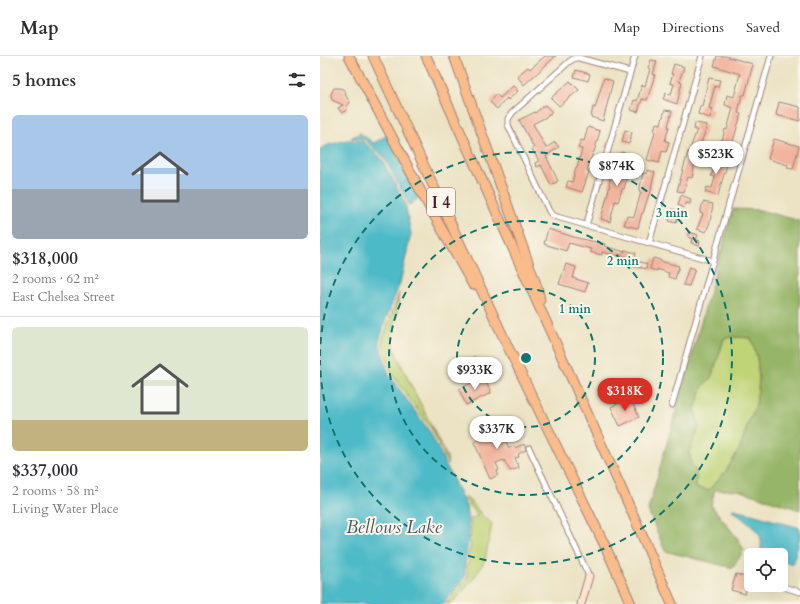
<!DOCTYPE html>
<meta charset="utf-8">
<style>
body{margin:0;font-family:Cardo,serif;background:#f2f2f3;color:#2b2b33;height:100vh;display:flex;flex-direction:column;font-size:15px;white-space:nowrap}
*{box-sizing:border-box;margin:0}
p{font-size:13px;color:#7c7c81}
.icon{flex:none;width:22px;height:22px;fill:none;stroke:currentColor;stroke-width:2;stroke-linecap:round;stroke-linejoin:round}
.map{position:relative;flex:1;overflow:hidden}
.details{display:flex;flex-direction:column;background:#fff;width:320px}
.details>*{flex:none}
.controls{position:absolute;left:424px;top:492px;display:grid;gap:8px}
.controls a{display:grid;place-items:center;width:44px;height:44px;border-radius:6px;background:#fff;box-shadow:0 4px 16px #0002;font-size:20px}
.price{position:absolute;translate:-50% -34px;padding:0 9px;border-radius:14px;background:#fff;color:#222;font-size:13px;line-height:26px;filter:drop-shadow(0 1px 2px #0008)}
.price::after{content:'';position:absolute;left:50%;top:24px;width:12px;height:9px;margin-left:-6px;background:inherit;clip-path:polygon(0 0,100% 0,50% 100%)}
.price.on{background:#d93025;color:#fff}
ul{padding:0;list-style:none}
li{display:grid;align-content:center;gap:8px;height:212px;padding:0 12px}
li+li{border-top:1px solid #e1e1e2}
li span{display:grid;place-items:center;height:124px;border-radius:6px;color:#555}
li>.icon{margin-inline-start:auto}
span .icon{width:72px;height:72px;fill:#fffc;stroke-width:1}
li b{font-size:17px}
h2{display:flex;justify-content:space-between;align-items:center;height:48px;padding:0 12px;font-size:17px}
header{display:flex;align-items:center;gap:24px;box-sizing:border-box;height:56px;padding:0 20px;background:#fff;border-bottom:1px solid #e1e1e2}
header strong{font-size:19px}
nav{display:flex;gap:22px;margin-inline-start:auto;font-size:14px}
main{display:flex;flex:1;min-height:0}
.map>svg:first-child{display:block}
.green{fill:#bfd377;stroke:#847951}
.forest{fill:#97b568;stroke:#706a4a;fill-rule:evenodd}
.water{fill:#4dbac7;stroke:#4c6c79}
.building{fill:#f1b39c}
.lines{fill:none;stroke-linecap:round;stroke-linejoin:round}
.street-casing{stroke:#9b8178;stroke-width:7}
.secondary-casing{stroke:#9b8178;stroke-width:9}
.highway-casing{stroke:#9b8178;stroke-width:11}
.street{stroke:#fff;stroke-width:5}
.secondary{stroke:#fde4d1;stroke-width:7}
.highway{stroke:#fabc8b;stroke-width:9}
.ring{fill:none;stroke:#0f766e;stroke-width:2;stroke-dasharray:7 5}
.labels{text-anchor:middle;stroke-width:4;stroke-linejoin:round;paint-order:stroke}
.shield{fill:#fbf7ec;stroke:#7f6065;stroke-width:1}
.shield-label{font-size:16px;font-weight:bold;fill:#4a1f2b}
.water-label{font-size:18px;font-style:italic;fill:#4b5562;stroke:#fbf7ec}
.centre{fill:#0f766e;stroke:#fbf7ec;stroke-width:2}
.ring-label{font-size:12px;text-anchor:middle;font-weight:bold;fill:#0f766e;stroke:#fbf7ec;stroke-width:4;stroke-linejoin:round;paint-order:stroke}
</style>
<header>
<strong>Map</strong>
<nav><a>Map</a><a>Directions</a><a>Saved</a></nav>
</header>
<main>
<section class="details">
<h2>5 homes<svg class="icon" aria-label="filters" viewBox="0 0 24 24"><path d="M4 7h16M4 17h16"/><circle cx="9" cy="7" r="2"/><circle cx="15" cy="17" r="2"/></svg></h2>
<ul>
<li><span style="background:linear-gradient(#a9c7e8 60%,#9aa5b1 0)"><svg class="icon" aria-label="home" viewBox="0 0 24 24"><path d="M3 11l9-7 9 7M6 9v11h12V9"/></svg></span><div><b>$318,000</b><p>2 rooms · 62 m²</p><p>East Chelsea Street</p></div></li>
<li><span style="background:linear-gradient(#dfe7d0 75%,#c2b280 0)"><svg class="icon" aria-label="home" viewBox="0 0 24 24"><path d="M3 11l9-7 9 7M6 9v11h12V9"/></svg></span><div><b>$337,000</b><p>2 rooms · 58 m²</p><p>Living Water Place</p></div></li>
</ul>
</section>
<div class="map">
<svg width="480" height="548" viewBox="0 0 480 548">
<rect width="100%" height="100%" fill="#fbf7ec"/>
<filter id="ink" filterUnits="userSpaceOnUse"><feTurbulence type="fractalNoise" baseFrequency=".025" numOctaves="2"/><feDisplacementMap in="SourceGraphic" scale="8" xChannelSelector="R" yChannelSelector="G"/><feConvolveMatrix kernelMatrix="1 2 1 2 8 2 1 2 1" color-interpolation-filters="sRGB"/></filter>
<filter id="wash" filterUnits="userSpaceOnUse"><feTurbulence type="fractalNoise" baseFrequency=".012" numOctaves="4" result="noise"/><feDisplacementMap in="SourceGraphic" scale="16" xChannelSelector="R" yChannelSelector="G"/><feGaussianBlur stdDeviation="0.9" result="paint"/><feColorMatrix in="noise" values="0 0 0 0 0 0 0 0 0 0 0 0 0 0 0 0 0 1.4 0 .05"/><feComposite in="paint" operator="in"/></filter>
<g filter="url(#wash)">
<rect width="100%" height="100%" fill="#ece3c4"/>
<!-- green -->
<g class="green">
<path d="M79,237L77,256L72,279L75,295L85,317L127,401L128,408L112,374L72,318L62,286Z"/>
<path d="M417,281L431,282L437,301L439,324L436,349L429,365L420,392L406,415L389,434L376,432V414L372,410L369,396L379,372L375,353L383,330L391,321L399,299L404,282Z"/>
<path d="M144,439L155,450L164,462H166L172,468L165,504L154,522L134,545L129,548H126L148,521L147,509L149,507C147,502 149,494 151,490L150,488L151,476L150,463L155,462L157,458L149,450Z"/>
</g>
<!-- forest -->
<path class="forest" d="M413,153L440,154L480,165V454L418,434H395L391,449L418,483L424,494L413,512L345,495L328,454ZM417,281L431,282L437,301L439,324L436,349L429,365L420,392L406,415L389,434L376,432V414L372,410L369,396L379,372L375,353L383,330L391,322L399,299L404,282Z"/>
<!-- water -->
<g class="water">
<path d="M40,77L54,87L67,79L100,141L89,149L64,101L44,83L31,82Z"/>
<path d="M27,84L43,85L62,103L85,147L91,178L80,227L66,263L59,286L69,319L110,376L146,450L149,476L145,508V521L123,548H0V93L8,89Z"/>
<path d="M414,453L480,472V481L473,508L461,505V499H442C439,493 443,487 440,480C438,474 418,459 412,454Z"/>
</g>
<g id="blocks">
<!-- building -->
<g class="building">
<path d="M225,0H236L204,29L197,20L208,11L210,13Z"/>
<path d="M397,0H405L433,8L425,39H422L418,57L421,58L411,92L398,89L400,84L402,85L405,73L407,74L413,52L405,49L407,39L414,41L420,18L394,10Z"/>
<path d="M331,4L337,5L333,18L335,19L327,44L322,43L318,56L311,54L314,44L317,45L322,29L325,30L330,13L328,12Z"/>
<path d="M354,8L364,11L359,25L362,26L357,48L343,43L346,37L351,39L354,28L350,27L353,18H351Z"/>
<path d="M256,14L270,18L268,25L254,21Z"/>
<path d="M284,22L293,25L283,65L271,61L273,51L275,52Z"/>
<path d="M389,22L400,24L398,31L395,30L389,52L393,53L390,62L378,58L380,50H382Z"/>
<path d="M250,25L259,34L239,50L231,42Z"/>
<path d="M193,30L198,35L188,44L187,42L177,53L170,46L176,38L180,42Z"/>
<path d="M14,32H19L25,34L26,40L30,47L26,50L28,53L22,57L18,52L23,49L12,44L11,38Z"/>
<path d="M459,46L480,51V65L456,59Z"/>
<path d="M225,49L232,56L226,61L213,68L226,92L235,86L239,91L226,100L238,125L231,129L221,109L217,111L215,107L219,105L212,93L214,92L204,73L199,64L215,56V57Z"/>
<path d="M345,54L352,55L348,70H349L345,85L349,86L346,96L342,95L339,107L327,104L335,76L334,75L336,67L341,68Z"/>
<path d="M375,67L387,69L385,76L377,98L380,99L378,107L375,106L372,122L368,121L364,136L357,135L368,96H369L377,74H374Z"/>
<path d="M268,71L280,75L274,96H273L267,115L269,116L262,136L246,131L248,125L252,126L256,112H257L262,93L258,92L261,84L264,85Z"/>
<path d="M305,74L312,76L309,88L302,86Z"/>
<path d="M454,83L479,90L473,113L467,112L468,109L448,103Z"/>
<path d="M301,96L313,99L304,133H302L298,146L295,145L290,166L281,163L290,129H289L291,119L298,121L304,103L299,102Z"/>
<path d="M390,99L401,102L400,107L407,109L401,128L398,140L385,136L387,131L392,132L395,121L391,120L394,111L387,109Z"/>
<path d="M327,114L335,116L331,131H332L330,138H329L323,157H322L318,172L304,169L307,160L314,161L321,136H319L323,117L327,118Z"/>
<path d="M361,139L371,143L370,148L366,147L364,152L358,149Z"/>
<path d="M383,146L393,148L390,166L386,176L377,173L383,158L380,157Z"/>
<path d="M352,153L359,155L356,167L349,165Z"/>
<path d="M228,173L257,182L285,188L284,190L305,196V194L316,197L314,204L327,208L326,213L305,207L307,201L298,198L297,200L282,196V199L270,196L271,193L249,187L246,195L224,188Z"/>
<path d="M369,176L378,179L376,184L380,185L379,190L371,187L372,183L368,181Z"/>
<path d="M333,202L340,204V205L359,210L355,223L348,221L349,217L337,213V215L330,213Z"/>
<path d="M246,208L256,211L253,222L268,227L265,236L239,228Z"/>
<path d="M369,211L375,213L369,230L363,229Z"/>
<path d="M155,301L159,310L145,317L140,308Z"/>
<path d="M164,321L171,337L146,349L139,333Z"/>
<path d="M310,342L319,361L300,370L291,351Z"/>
<path d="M172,366L177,367L180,370L181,376L189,392L194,390L195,392L204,388L206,394L198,398L199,401L195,402L199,412L190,415L184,404L176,407L179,414L177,415L178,419L170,423L154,386L161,383L158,377L164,375L167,369Z"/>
<path d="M416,518L429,522L425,538L411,534Z"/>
</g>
</g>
</g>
<g filter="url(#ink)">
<use href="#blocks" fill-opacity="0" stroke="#9b8178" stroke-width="1"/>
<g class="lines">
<!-- street casing -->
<g class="street-casing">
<g id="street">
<path d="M310,16L259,2H255L250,5L192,57L188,63V69L229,155L232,159L237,161L393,205"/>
<path d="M266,170L315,0"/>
<path d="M329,187L382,0"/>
<path d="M352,349L451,0"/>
<path d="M209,392L269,520"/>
<path d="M457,529L480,536"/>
</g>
</g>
<!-- secondary casing -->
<g class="secondary-casing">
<path id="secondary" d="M261,548L269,520"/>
</g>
<!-- highway casing -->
<g class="highway-casing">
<g id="highway">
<path d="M29,0L105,143L153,229"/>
<path d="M53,0L188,291L287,494L311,548"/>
<path d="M106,0L311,454L352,548"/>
<path d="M134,0L217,231L220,244"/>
</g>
</g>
<!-- street -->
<use href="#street" class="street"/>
<!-- secondary -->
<use href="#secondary" class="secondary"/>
<!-- highway -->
<use href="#highway" class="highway"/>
</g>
</g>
<!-- distance rings -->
<g class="ring">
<circle cx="206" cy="302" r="69"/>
<circle cx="206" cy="302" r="137"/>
<path d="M0 300A206 206 0 1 1 0 304"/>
</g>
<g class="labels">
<!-- shield labels -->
<rect class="shield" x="107" y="132" width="28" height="28" rx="3"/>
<g class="shield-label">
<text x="121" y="152">I 4</text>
</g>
<!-- water labels -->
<g class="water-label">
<text x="74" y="477">Bellows Lake</text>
</g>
</g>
<circle cx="206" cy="302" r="6" class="centre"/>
<g class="ring-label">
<text x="352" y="161">3 min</text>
<text x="303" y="209">2 min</text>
<text x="255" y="257">1 min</text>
</g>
</svg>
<div class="controls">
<a><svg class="icon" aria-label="locate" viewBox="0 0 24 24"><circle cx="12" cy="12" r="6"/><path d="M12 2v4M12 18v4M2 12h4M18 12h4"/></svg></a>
</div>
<b class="price" style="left:396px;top:119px">$523K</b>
<b class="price" style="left:297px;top:131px">$874K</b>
<b class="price" style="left:155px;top:335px">$933K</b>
<b class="price on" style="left:305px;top:356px">$318K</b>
<b class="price" style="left:177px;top:394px">$337K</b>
</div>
</main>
